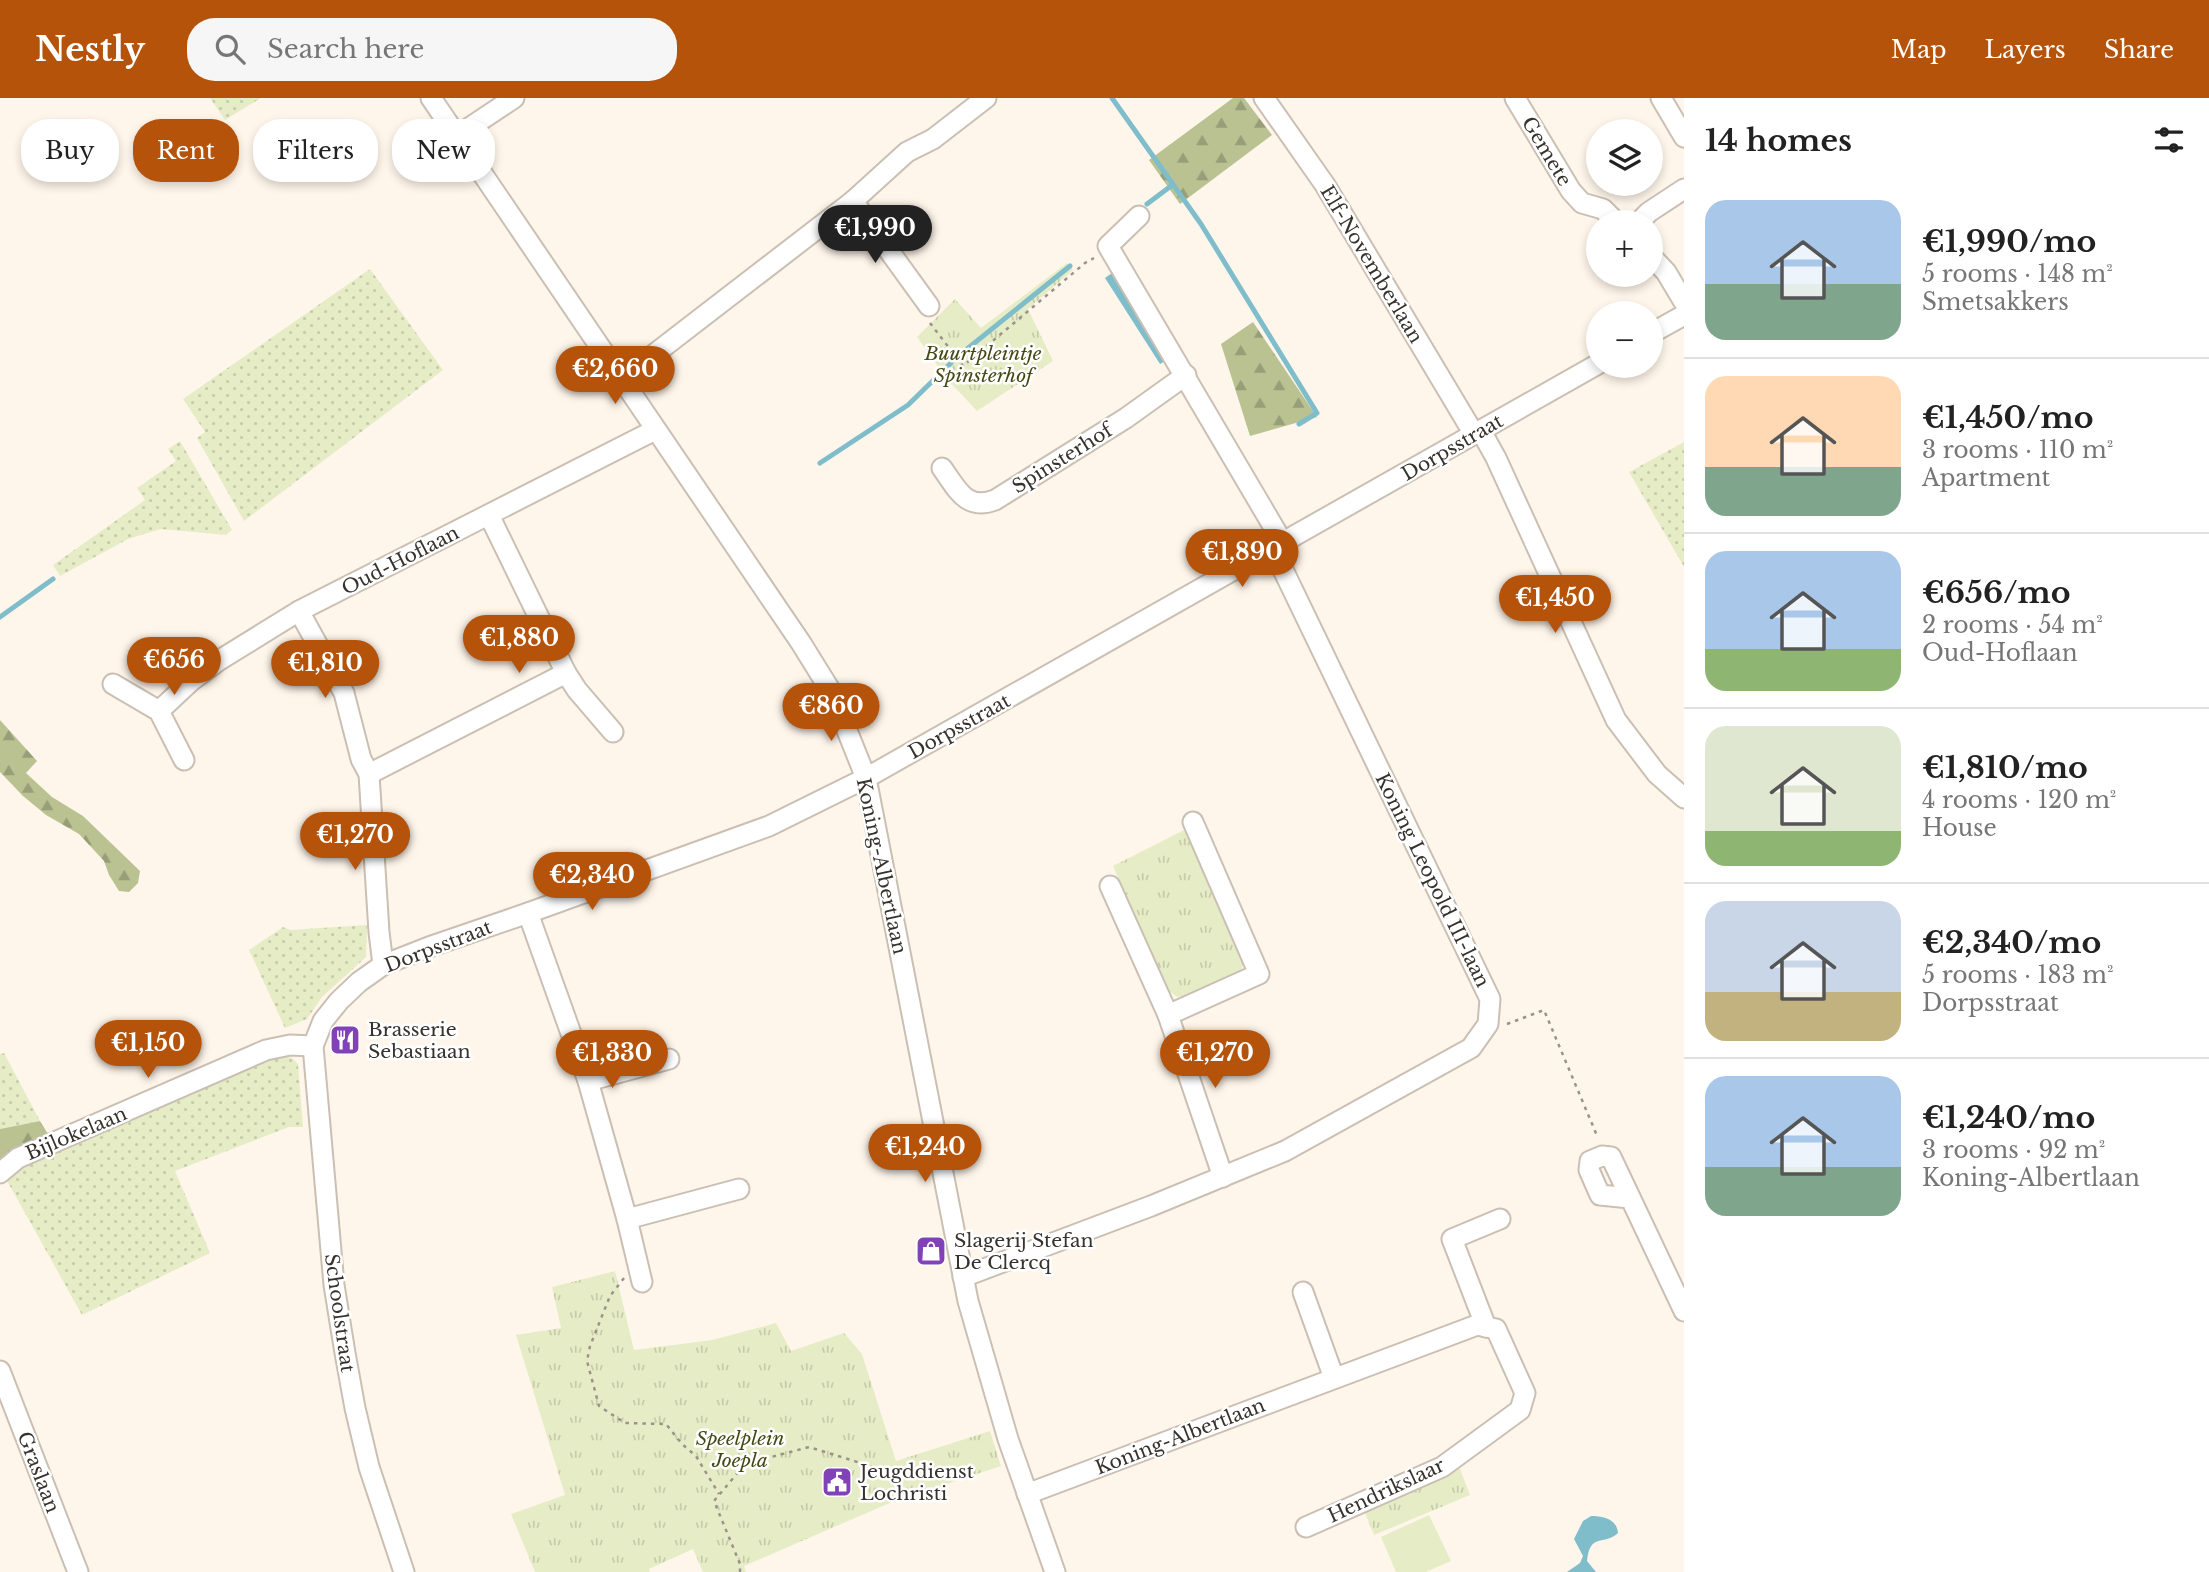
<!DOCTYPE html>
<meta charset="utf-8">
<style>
body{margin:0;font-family:"Libre Baskerville",serif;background:#f6f6f6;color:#222;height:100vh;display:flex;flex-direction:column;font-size:26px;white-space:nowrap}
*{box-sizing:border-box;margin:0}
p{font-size:23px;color:#767676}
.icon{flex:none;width:38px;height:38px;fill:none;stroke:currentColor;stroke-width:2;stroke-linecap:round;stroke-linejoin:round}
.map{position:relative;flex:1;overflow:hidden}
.details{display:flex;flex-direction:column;background:#fff;width:525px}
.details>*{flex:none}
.guide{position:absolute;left:21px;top:21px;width:665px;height:63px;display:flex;gap:14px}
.buttons{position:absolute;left:1586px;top:21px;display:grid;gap:14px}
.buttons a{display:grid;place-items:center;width:77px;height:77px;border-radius:50%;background:#fff;box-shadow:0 4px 10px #0003;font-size:35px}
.price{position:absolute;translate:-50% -60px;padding:0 16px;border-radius:24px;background:#b45309;color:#fff;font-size:23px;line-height:46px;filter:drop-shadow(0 2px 4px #0008)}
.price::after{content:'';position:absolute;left:50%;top:42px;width:21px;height:16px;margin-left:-10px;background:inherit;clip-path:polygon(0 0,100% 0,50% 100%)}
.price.selected{background:#222;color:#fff}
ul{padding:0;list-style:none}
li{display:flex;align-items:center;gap:21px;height:175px;padding:0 21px}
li+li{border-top:2px solid #e0e0e0}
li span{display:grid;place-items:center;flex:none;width:196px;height:140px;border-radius:21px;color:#555}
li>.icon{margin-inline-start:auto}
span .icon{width:84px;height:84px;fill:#fffc;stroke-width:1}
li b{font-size:30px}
h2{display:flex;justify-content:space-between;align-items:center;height:84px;padding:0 21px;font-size:30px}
.pill{padding:0 24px;border-radius:28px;background:#fff;box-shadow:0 4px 10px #0003;font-size:24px;line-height:63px}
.pill.selected{background:#b45309;color:#fff}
header{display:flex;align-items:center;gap:42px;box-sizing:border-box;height:98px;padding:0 35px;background:#b45309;color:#fff}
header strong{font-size:33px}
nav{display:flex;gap:38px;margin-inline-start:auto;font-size:24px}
.search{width:490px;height:63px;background:#f6f6f6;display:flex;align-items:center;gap:18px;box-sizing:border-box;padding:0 24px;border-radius:28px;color:#767676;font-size:26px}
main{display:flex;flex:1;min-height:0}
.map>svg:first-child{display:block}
.grass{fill:url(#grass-dots)}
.forest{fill:url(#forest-firs)}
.park{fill:url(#park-tufts)}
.garden{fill:#e6edc6}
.water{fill:#80bdcb}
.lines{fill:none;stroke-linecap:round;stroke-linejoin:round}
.stream{stroke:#80bdcb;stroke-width:5}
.minor-casing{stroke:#cabfb2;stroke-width:23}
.path{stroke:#9a938b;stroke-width:2.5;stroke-dasharray:3.5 5;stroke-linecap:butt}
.minor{stroke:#fff;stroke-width:19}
.labels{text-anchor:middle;stroke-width:5;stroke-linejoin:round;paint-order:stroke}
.street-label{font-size:19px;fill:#36322d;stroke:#fff}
.park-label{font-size:19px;font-style:italic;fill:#444a13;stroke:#fff}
.poi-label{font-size:19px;fill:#36322d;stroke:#fff;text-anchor:start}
</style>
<header>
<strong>Nestly</strong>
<div class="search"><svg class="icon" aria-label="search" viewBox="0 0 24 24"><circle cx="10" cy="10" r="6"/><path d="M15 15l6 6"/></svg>Search here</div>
<nav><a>Map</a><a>Layers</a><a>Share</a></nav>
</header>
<main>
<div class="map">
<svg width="1684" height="1474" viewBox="0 0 1684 1474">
<defs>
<pattern id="grass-dots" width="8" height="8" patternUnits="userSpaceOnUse" patternTransform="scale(1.75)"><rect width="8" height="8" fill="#e6edc6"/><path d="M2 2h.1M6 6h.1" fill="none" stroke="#c6ccaa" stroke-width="1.8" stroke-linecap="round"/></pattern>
<pattern id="forest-firs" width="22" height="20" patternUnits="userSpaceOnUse" patternTransform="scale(1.75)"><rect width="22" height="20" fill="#bac292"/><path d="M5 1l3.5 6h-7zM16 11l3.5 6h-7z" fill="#989e78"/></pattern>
<pattern id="park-tufts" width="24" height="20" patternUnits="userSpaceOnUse" patternTransform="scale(1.75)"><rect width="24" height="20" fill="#e6edc6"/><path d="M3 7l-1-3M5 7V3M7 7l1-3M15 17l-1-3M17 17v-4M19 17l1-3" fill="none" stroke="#c6ccaa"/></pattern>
</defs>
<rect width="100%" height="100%" fill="#fff6eb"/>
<!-- grass -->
<g class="grass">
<path d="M210,0H261L225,22Z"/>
<path d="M370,171L443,272L244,423L197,340L205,334L183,301Z"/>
<path d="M180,343L232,432L226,437L161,431L128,441L60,478L53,467L145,402L137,390L176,363L168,351Z"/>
<path d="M1684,344V469L1629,374Z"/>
<path d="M367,827L366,859L322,899L307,921L285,930L249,852L283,829L290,832Z"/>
<path d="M4,955L40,1023L0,1031V956Z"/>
<path d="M283,958L292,960L298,966L303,1029H289L175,1073L210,1155L82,1217L6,1081L27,1065L275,959Z"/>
</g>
<!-- forest -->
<g class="forest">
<path d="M1233,0H1244L1272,37L1180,106L1149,62Z"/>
<path d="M1253,224L1317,319L1250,338L1221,246Z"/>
<path d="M0,622L37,663L26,675L52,699L83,718L140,773L138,785L129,794L119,793L109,777L104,763L79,736L46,717L23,698L0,674Z"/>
<path d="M40,1023L48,1036L35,1041L0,1061V1031Z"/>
</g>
<!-- park -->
<g class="park">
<path d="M1067,165L1073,172L1028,211L1053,263L977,313L947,281L917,239L955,201L981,230Z"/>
<path d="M1184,732L1245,853L1242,871L1189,897L1177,899L1166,891L1113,768Z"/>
<path d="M615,1173L634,1252L712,1242L776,1225L791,1253L844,1235L862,1256L896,1363L990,1333L1001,1368L892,1404L744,1468L746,1474H703L693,1451L649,1471L650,1474H535L511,1416L565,1397L516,1237L561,1230L552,1189Z"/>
<path d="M1459,1368L1470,1397L1374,1437L1363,1410Z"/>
</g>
<!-- garden -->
<path class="garden" d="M1429,1417L1451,1463L1426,1474H1396L1381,1439Z"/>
<!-- water -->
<g class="water">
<path d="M1112,175L1167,262L1160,266L1105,180Z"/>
<path d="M1591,1418C1603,1418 1617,1421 1618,1435C1604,1448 1590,1434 1587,1463L1596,1474H1567L1580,1465L1583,1458L1574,1441L1583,1423Z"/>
</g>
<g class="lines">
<!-- stream -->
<g class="stream">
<path d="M1112,0L1201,126L1317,315L1299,326"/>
<path d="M1147,106L1171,88"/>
<path d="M967,251L1070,168"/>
<path d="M820,365L908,307L951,265"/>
<path d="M0,519L53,481"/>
</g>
<!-- minor casing -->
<g class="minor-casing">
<g id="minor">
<path d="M431,0L801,545L832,595L866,680L968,1203L1008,1341L1055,1474"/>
<path d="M1264,0L1325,87L1474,336"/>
<path d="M1515,0L1571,93L1582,105L1603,111L1616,124"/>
<path d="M1661,0L1684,39"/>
<path d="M457,38L514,0"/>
<path d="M853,103L929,208"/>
<path d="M1139,118L1108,148L1283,445"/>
<path d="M1639,124L1649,114L1684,91"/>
<path d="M1650,157L1666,174L1684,204"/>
<path d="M1650,236L1684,217"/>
<path d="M622,281L853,103L907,54L933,41L986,0"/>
<path d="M1481,333L1496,360L1616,622L1657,676L1684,700"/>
<path d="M942,370C957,391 966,413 995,402L1126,320L1186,277"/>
<path d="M299,513L344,595L361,661L369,676L379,834L383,867"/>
<path d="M566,575L577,592L613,634"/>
<path d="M113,586L159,613L184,662"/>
<path d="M159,613L191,583L218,563L299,513L655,332"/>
<path d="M369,676L566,575L489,417"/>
<path d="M1110,788L1168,917L1223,1079"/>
<path d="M528,815L588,983L627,1121L642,1184"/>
<path d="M1168,917L1259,876L1193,724"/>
<path d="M588,983L669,961"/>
<path d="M0,1075L18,1060L266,952L290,947L313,948"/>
<path d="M1630,1100L1600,1097L1589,1072L1590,1063L1602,1058L1611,1059L1684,1213"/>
<path d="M627,1121L739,1091"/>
<path d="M963,1179L1151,1108L1285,1053L1471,950L1488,926L1490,901L1273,451"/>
<path d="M1303,1194L1334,1280"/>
<path d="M1486,1229L1452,1141L1500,1121"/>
<path d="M0,1273L78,1474"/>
<path d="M1027,1396L1477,1227L1496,1231L1525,1295L1520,1312L1442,1369L1306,1429"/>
<path d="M404,1474L369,1369L355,1310L345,1255L334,1187L313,948L323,923L339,903L359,884L383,867L429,849L528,815L769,728L866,680L1598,266"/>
</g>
</g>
<!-- path -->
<g class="path">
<path d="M930,225L963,268L1085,165L1094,160"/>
<path d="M1507,926L1544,912L1598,1040"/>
<path d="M624,1180L610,1198L590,1248L587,1263L599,1308L625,1325L666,1326L682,1346L696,1358L719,1396"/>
<path d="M740,1474V1466L714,1403L745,1366L809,1349L867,1367L893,1377"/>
</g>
<!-- minor -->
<use href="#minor" class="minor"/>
</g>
<!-- icons -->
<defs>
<g id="restaurant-square" transform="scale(1.575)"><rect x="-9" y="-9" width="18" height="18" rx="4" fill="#8142b7" stroke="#fff"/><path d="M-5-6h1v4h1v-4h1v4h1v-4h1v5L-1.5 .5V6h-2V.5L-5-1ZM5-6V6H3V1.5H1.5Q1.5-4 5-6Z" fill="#fff"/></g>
<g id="shop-square" transform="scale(1.575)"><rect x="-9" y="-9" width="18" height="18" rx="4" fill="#8142b7" stroke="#fff"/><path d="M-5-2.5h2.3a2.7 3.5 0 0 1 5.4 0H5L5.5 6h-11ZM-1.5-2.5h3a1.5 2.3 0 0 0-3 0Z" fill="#fff"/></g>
<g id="civic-square" transform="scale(1.575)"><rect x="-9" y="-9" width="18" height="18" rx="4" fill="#8142b7" stroke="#fff"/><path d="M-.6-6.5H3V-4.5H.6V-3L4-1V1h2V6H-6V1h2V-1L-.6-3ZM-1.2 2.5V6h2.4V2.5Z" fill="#fff"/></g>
</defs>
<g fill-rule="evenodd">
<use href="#restaurant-square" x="345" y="942"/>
<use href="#shop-square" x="931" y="1153"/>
<use href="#civic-square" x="837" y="1384"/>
</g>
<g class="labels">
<!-- street labels -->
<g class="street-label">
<text transform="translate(1547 53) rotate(59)" y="7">Gemete</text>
<text transform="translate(1372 166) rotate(59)" y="7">Elf-Novemberlaan</text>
<text transform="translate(1452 349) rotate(-30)" y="7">Dorpsstraat</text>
<text transform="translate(1062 360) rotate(-32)" y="7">Spinsterhof</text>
<text transform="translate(400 462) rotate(-27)" y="7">Oud-Hoflaan</text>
<text transform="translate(959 628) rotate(-29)" y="7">Dorpsstraat</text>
<text transform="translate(882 768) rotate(78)" y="7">Koning-Albertlaan</text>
<text transform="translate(1433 782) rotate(64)" y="7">Koning Leopold III-laan</text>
<text transform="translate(438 848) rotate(-21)" y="7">Dorpsstraat</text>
<text transform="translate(76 1035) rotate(-23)" y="7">Bijlokelaan</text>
<text transform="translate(340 1215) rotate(82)" y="7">Schoolstraat</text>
<text transform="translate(1180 1338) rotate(-21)" y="7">Koning-Albertlaan</text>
<text transform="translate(39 1374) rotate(69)" y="7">Graslaan</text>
<text transform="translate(1386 1392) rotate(-25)" y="7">Hendrikslaar</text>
</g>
<!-- park labels -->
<g class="park-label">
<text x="983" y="262">Buurtpleintje<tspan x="983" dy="22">Spinsterhof</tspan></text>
<text x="740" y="1347">Speelplein<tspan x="740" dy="22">Joepla</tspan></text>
</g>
<!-- poi labels -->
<g class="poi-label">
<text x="368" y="938">Brasserie<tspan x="368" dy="22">Sebastiaan</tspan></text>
<text x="954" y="1149">Slagerij Stefan<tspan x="954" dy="22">De Clercq</tspan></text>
<text x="860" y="1380">Jeugddienst<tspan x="860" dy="22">Lochristi</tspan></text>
</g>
</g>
</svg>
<div class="buttons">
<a><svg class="icon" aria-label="layers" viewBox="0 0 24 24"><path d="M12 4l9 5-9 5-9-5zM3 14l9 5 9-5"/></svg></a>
<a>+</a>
<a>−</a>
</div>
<b class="price selected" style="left:875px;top:167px">€1,990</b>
<b class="price" style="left:615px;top:308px">€2,660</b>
<b class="price" style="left:1242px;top:491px">€1,890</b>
<b class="price" style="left:1555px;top:537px">€1,450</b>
<b class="price" style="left:519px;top:577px">€1,880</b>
<b class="price" style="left:174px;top:599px">€656</b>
<b class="price" style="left:325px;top:602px">€1,810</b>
<b class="price" style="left:831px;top:645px">€860</b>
<b class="price" style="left:355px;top:774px">€1,270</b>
<b class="price" style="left:592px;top:814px">€2,340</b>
<b class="price" style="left:148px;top:982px">€1,150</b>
<b class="price" style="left:612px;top:992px">€1,330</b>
<b class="price" style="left:1215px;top:992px">€1,270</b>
<b class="price" style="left:925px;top:1086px">€1,240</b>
<div class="guide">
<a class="pill">Buy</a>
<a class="pill selected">Rent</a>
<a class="pill">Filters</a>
<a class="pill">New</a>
</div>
</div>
<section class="details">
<h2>14 homes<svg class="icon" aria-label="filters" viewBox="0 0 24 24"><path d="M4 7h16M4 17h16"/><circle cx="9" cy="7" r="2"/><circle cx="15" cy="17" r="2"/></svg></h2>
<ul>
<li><span style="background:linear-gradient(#a9c7e8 60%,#7fa58c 0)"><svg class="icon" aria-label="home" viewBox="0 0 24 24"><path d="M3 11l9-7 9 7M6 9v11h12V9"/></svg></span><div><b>€1,990/mo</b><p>5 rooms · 148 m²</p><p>Smetsakkers</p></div></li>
<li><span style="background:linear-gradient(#ffd9b3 65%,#7fa58c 0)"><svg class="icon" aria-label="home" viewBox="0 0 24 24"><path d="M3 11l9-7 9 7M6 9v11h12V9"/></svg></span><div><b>€1,450/mo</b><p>3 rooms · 110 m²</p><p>Apartment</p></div></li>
<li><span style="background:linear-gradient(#a9c7e8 70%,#8fb573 0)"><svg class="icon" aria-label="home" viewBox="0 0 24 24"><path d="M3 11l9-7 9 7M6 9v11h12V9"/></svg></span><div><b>€656/mo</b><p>2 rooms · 54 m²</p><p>Oud-Hoflaan</p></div></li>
<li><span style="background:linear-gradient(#dfe7d0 75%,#8fb573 0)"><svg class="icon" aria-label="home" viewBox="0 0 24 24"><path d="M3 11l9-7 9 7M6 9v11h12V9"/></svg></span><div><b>€1,810/mo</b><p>4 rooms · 120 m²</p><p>House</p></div></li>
<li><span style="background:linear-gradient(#c9d6e8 65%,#c2b280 0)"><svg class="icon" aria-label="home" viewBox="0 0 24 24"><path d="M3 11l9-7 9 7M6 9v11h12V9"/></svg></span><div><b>€2,340/mo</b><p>5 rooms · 183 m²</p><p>Dorpsstraat</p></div></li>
<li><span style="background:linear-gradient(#a9c7e8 65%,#7fa58c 0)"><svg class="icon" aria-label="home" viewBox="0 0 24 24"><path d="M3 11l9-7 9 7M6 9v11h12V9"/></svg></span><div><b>€1,240/mo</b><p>3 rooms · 92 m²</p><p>Koning-Albertlaan</p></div></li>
</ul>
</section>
</main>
